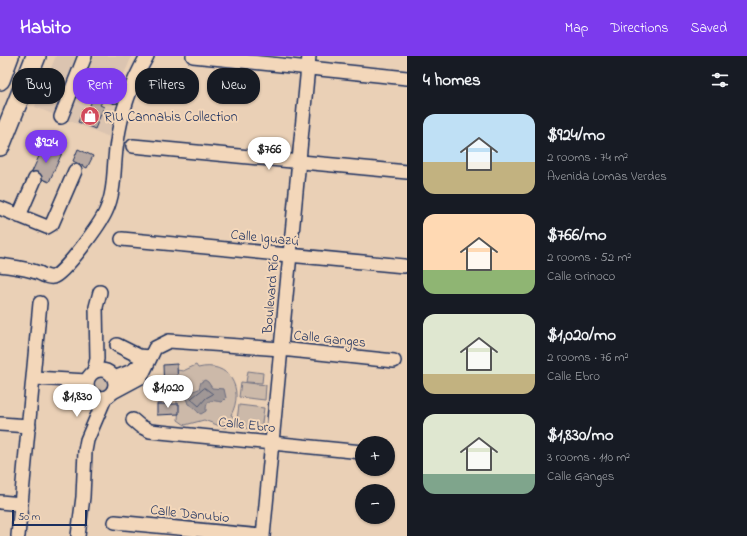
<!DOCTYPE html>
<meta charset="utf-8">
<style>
body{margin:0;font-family:"Indie Flower",sans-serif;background:#20242c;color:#f1f3f6;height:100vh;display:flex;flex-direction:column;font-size:15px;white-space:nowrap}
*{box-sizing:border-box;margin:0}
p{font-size:13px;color:#9ea1a6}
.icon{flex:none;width:22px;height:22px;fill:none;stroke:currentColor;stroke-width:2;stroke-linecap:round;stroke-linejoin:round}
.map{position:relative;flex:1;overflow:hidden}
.details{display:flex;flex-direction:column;background:#171b24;width:340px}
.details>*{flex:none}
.hud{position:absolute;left:12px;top:12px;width:335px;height:36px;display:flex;gap:8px}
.fabs{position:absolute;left:355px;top:380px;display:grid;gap:8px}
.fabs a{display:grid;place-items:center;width:40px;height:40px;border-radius:50%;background:#171b24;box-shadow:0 1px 3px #0004;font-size:20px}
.scale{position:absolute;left:12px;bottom:10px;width:75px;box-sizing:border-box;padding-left:4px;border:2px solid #1b2f5e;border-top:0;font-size:11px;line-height:14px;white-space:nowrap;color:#1b2f5e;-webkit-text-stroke:3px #f3d7ba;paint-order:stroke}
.price{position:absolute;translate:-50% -34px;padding:0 9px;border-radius:14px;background:#fff;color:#222;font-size:13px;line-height:26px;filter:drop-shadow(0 1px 2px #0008)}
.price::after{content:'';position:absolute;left:50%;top:24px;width:12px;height:9px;margin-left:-6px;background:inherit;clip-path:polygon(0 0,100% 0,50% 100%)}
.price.current{background:#7c3aed;color:#fff}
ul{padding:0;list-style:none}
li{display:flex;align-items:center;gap:12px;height:100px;padding:0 16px}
li span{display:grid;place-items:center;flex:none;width:112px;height:80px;border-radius:12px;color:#555}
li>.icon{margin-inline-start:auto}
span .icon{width:48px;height:48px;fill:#fffc;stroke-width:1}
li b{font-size:17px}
h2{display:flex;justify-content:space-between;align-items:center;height:48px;padding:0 16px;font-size:17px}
.chip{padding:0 14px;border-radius:16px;background:#171b24;box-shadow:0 1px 3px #0004;font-size:14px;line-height:36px}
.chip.current{background:#7c3aed;color:#fff}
header{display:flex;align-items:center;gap:24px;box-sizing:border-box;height:56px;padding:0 20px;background:#7c3aed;color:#fff}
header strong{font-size:19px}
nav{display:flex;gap:22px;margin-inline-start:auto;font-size:14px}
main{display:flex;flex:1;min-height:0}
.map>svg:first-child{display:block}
.built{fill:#dbc4b0}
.green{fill:#ccb9a9;stroke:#747484}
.water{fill:#a09796;stroke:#6b6d80}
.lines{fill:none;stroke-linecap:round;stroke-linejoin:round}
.shore{stroke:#505974;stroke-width:1}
.building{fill:#b7a8a1;stroke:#1b2f5e}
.minor-casing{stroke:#1b2f5e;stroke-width:16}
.highway-casing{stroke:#1b2f5e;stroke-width:22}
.minor{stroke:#f3d7ba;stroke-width:13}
.highway{stroke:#f3d7ba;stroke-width:19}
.labels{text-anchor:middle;stroke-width:4;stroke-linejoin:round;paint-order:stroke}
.poi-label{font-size:14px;fill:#1b2f5e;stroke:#f3d7ba;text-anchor:start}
.street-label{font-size:14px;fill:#1b2f5e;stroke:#f3d7ba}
</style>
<header>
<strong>Habito</strong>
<nav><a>Map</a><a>Directions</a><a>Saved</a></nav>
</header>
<main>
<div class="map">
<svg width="407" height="480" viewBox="0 0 407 480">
<rect width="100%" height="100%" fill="#ead0b6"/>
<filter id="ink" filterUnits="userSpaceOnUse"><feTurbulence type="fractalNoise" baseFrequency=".025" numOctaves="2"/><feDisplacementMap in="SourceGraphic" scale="8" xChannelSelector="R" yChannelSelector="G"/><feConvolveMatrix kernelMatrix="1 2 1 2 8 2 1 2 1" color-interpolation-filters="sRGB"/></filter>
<g filter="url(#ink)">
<!-- built -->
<path class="built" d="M56,0H132L121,25L112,82L35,51Z"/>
<!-- green -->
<g class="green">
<path d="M196,309L198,312C229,304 245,333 231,359L235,362L225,372L204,364L185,369L178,364L179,348H177L176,334H178L177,314L183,315Z"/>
<path d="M248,315L263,317L262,327L246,326Z"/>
<circle cx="101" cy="328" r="10"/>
<path d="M241,326L266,329L265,344L239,341Z"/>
<path d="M239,349L264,352L261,374L236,371Z"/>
</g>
<!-- water -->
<path class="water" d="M205,324L208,326L212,332L224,333L226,342L222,346C213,345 206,341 206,355L201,358C196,356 195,351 188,348L186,342L188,337L189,339L193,335L199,333L201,326Z"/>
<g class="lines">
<!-- shore -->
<path class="shore" d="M205,332L213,338L206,342L199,350L191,343Z"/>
</g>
<!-- building -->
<g class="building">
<path d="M93,42L102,46L100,49L104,51L95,73L78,66L84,52L88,54Z"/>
<path d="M44,89L62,97L49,126L31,118Z"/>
<path d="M78,93L93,100L87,112L73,105Z"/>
<path d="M177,308L178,334L164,335L163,309Z"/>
<path d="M157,348H179V358L157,359Z"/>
</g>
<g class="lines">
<!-- minor casing -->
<g class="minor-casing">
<g id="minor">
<path d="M193,0L407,22"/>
<path d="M76,24L115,40"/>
<path d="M61,61L85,0"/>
<path d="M133,90L407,116"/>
<path d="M0,152L47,171L52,168L75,115"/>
<path d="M19,160L35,123"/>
<path d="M122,183L404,210"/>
<path d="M0,209C13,211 26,212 39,217C43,219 48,222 53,221C64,218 101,167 106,155C116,134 113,108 117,86C121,55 132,26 147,0"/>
<path d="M117,289L139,300L150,301"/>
<circle cx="101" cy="328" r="14"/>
<path d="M94,315L97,303L96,251L100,236"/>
<path d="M34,322L87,325"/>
<path d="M114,322L132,315L147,303"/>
<path d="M113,336L141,321L155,292L169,285L281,293L394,305"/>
<path d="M133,364L140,370L150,375L362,396"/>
<path d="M0,368L29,370"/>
<path d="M0,446L21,448"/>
<path d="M115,466L262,480"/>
<path d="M18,480L40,247"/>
<path d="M78,480L83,441L85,395L87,384L105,342"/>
<path d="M263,480L309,0"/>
</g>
</g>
<!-- highway casing -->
<g class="highway-casing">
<g id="highway">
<path d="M0,24L9,0"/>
<path d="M0,90L36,0"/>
</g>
</g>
<!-- minor -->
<use href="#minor" class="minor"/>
<!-- highway -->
<use href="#highway" class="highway"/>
</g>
</g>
<!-- icons -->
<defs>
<g id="shop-disc" transform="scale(1)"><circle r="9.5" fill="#d1495b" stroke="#f3d7ba"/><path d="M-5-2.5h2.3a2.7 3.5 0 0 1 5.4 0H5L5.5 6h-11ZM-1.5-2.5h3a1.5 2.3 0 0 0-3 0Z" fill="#fff"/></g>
</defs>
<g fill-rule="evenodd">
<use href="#shop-disc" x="90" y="60"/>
</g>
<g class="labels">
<!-- poi labels -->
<g class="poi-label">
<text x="104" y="65">RIU Cannabis Collection</text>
</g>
<!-- street labels -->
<g class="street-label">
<text transform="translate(265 181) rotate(6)" y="5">Calle Iguazú</text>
<text transform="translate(270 238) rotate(-85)" y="5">Boulevard Río</text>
<text transform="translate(330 282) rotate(6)" y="5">Calle Ganges</text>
<text transform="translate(247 368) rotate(6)" y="5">Calle Ebro</text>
<text transform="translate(190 457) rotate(6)" y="5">Calle Danubio</text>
</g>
</g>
</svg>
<div class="fabs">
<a>+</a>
<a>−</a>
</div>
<div class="scale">50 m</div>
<b class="price current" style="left:46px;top:108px">$924</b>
<b class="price" style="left:269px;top:115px">$766</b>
<b class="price" style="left:168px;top:353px">$1,020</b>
<b class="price" style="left:77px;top:362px">$1,830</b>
<div class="hud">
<a class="chip">Buy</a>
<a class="chip current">Rent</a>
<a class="chip">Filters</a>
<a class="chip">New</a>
</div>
</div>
<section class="details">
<h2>4 homes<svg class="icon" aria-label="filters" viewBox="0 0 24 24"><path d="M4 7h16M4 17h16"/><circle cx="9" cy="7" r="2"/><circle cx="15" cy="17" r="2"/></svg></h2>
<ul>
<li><span style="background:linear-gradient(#bfe0f5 60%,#c2b280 0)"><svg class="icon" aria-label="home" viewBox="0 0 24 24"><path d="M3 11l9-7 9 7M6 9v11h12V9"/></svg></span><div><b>$924/mo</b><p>2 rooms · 74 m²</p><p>Avenida Lomas Verdes</p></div></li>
<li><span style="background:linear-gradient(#ffd9b3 70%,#8fb573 0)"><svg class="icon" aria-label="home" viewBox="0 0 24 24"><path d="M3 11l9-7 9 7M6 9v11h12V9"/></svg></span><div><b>$766/mo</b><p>2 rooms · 52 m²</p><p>Calle Orinoco</p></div></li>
<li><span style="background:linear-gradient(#dfe7d0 75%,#c2b280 0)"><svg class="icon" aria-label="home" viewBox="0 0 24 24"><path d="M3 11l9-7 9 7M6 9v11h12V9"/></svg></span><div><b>$1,020/mo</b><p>2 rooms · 76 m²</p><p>Calle Ebro</p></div></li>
<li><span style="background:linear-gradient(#dfe7d0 75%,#7fa58c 0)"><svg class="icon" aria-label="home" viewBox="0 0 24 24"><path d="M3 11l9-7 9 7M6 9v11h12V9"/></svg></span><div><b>$1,830/mo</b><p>3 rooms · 110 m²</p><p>Calle Ganges</p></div></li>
</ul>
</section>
</main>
